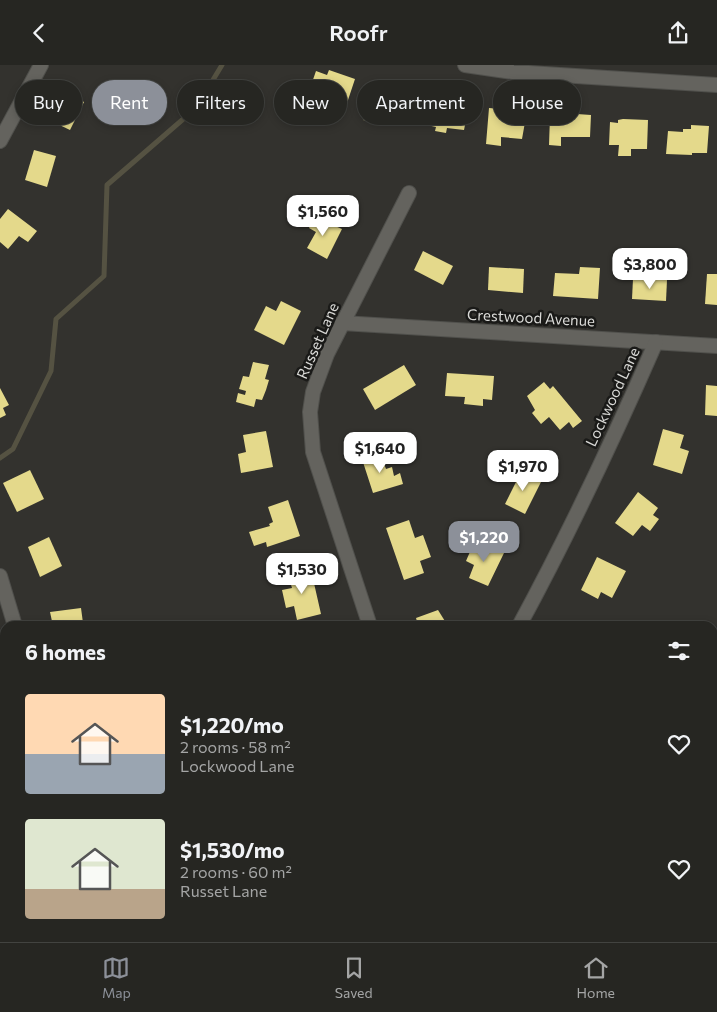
<!DOCTYPE html>
<meta charset="utf-8">
<style>
body{margin:0;font-family:Commissioner,sans-serif;background:#2e2e2a;color:#f1f3f6;height:100vh;display:flex;flex-direction:column;font-size:19px;white-space:nowrap}
*{box-sizing:border-box;margin:0}
p{font-size:16px;color:#a4a5a5}
.icon{flex:none;width:28px;height:28px;fill:none;stroke:currentColor;stroke-width:2;stroke-linecap:round;stroke-linejoin:round}
.map{position:relative;flex:1;overflow:hidden}
.details{position:absolute;left:0px;top:556px;width:718px;height:321px;display:flex;flex-direction:column;background:#262622;border-radius:15px 15px 0 0;box-shadow:0 2px 8px #0003,0 0 0 1px #424340}
.details>*{flex:none}
.hud{position:absolute;left:15px;top:15px;width:688px;height:45px;display:flex;gap:10px}
.price{position:absolute;translate:-50% -42px;padding:0 11px;border-radius:10px;background:#fff;color:#222;font-size:16px;line-height:32px;filter:drop-shadow(0 1px 2px #0008)}
.price::after{content:'';position:absolute;left:50%;top:30px;width:15px;height:11px;margin-left:-8px;background:inherit;clip-path:polygon(0 0,100% 0,50% 100%)}
.price.active{background:#8c9099;color:#fff}
ul{padding:0;list-style:none}
li{display:flex;align-items:center;gap:15px;height:125px;padding:0 25px}
li span{display:grid;place-items:center;flex:none;width:140px;height:100px;border-radius:5px;color:#555}
li>.icon{margin-inline-start:auto}
span .icon{width:60px;height:60px;fill:#fffc;stroke-width:1}
li b{font-size:21px}
h2{display:flex;justify-content:space-between;align-items:center;height:60px;padding:0 25px;font-size:21px}
.chip{padding:0 18px;border-radius:22px;background:#262622;box-shadow:0 2px 8px #0003,0 0 0 1px #424340;font-size:18px;line-height:45px}
.chip.active{background:#8c9099;color:#fff}
header{display:flex;justify-content:space-between;align-items:center;height:65px;padding:0 25px;background:#262622;font-size:22px;font-weight:600}
.menu{display:flex;justify-content:space-around;align-items:center;height:70px;border-top:1px solid #424340;background:#262622;font-size:14px;color:#a4a5a5}
.menu a{display:grid;justify-items:center;gap:2px}
.menu .active{color:#8c9099}
.map>svg:first-child{display:block}
.lines{fill:none;stroke-linecap:round;stroke-linejoin:round}
.stream{stroke:#555242;stroke-width:5}
.building{fill:#e4d98b}
.minor-casing{stroke:#50504c;stroke-width:16}
.minor{stroke:#64635e;stroke-width:14}
.labels{text-anchor:middle;stroke-width:5;stroke-linejoin:round;paint-order:stroke}
.street-label{font-size:15px;fill:#dadad7;stroke:#1a1a18}
</style>
<header><svg class="icon" aria-label="back" viewBox="0 0 24 24"><path d="M15 5l-7 7 7 7"/></svg>Roofr<svg class="icon" aria-label="share" viewBox="0 0 24 24"><path d="M12 15V3M7 8l5-5 5 5M5 13v7h14v-7"/></svg></header>
<div class="map">
<svg width="717" height="877" viewBox="0 0 717 877">
<rect width="100%" height="100%" fill="#33322e"/>
<g class="lines">
<!-- stream -->
<path class="stream" d="M0,393L13,384L51,306L56,254L104,211L107,120L196,43L222,0"/>
</g>
<!-- building -->
<g class="building">
<path d="M329,5L355,14L346,41L331,37L328,44L317,40L319,33L308,29L316,6L327,10Z"/>
<path d="M373,19L411,28L404,56L382,51L380,59L363,55Z"/>
<path d="M62,26L84,37L70,65L49,55Z"/>
<path d="M443,36L469,40L464,65L447,63L446,68L435,66L436,62L427,60L431,37L443,39Z"/>
<path d="M489,43L527,46L522,74L501,72V81L486,79Z"/>
<path d="M577,49L591,50L590,72H561V81L549,80L550,51L577,52Z"/>
<path d="M623,54L648,55L647,84H631V91H618L619,80H609L610,57L618,58V55Z"/>
<path d="M691,60L709,61L707,88H692V90L666,89L668,66L683,67V64H691Z"/>
<path d="M34,85L56,91L47,122L25,115Z"/>
<path d="M8,144L37,166L28,177L19,171L8,184L0,177V154Z"/>
<path d="M314,152L342,164L327,194L307,183L316,167L309,163Z"/>
<path d="M423,186L453,201L443,220L414,205Z"/>
<path d="M489,202L524,204L523,228L488,225Z"/>
<path d="M580,202L600,203L598,234L553,231L555,208L579,209Z"/>
<path d="M707,209H717V240L705,239Z"/>
<path d="M633,214L667,215L666,236L632,234Z"/>
<path d="M281,236L301,246L284,280L254,265L266,241L276,246Z"/>
<path d="M253,297L269,300L265,314L269,315L266,325L262,335L256,334L254,342L236,337L238,328L245,330L246,326L239,324L243,311L249,312Z"/>
<path d="M404,300L416,320L375,345L363,324Z"/>
<path d="M447,308L494,311L492,335L483,334V341L464,339L465,332L445,331Z"/>
<path d="M544,317L550,324L553,321L582,356L573,363L569,357L560,365L549,352L541,359L532,348L535,345L527,331Z"/>
<path d="M706,320L717,321V351L705,350Z"/>
<path d="M0,323L9,340L3,343L6,350L0,353Z"/>
<path d="M663,364L684,370L680,383L689,386L682,409L653,400Z"/>
<path d="M266,366L273,402L241,408L238,389L246,387L243,370Z"/>
<path d="M380,388L386,404L392,402L394,411L400,408L403,419L373,428L362,394Z"/>
<path d="M520,404L542,415L525,449L505,439L518,413L516,412Z"/>
<path d="M30,405L44,434L17,447L3,418Z"/>
<path d="M638,427L658,443L653,450L659,454L650,466L642,460L633,471L615,458Z"/>
<path d="M288,435L300,471L267,482L266,477L254,481L249,467L270,461L269,459L273,457L268,442Z"/>
<path d="M409,455L415,473L423,470L431,492L420,496L424,508L404,515L386,463Z"/>
<path d="M49,472L62,501L40,512L28,482Z"/>
<path d="M482,478L504,488L488,521L469,513L474,500L466,496L472,482L479,485Z"/>
<path d="M597,492L626,506L612,533L601,527L598,534L581,525Z"/>
<path d="M311,505L321,549L297,555L294,541L286,543L282,525L292,523L288,510Z"/>
<path d="M81,543L83,558L87,557V561H53L50,547Z"/>
<path d="M438,545L448,561L418,560L416,553Z"/>
<path d="M717,609V631L712,629V618Z"/>
<path d="M712,650L717,653V688L712,686Z"/>
<path d="M5,747V775L0,771V752Z"/>
<path d="M5,854V872H16L11,877H0V859Z"/>
<path d="M605,872H627L636,877H603Z"/>
</g>
<g class="lines">
<!-- minor casing -->
<g class="minor-casing">
<g id="minor">
<path d="M465,0L513,7L717,20"/>
<path d="M0,76L41,0"/>
<path d="M342,258L717,281"/>
<path d="M0,511L15,561"/>
<path d="M370,561L313,387L310,347L313,327L327,289L409,128"/>
<path d="M519,561C569,469 614,373 656,277"/>
<path d="M0,676L5,664"/>
<path d="M712,859L717,849"/>
<path d="M359,877L361,872"/>
<path d="M704,877L706,872"/>
</g>
</g>
<!-- minor -->
<use href="#minor" class="minor"/>
</g>
<g class="labels">
<!-- street labels -->
<g class="street-label">
<text transform="translate(531 253) rotate(3)" y="5">Crestwood Avenue</text>
<text transform="translate(318 276) rotate(-66)" y="5">Russet Lane</text>
<text transform="translate(613 332) rotate(-65)" y="5">Lockwood Lane</text>
</g>
</g>
</svg>
<b class="price" style="left:323px;top:172px">$1,560</b>
<b class="price" style="left:650px;top:225px">$3,800</b>
<b class="price" style="left:380px;top:409px">$1,640</b>
<b class="price" style="left:523px;top:427px">$1,970</b>
<b class="price active" style="left:484px;top:498px">$1,220</b>
<b class="price" style="left:302px;top:530px">$1,530</b>
<div class="hud">
<a class="chip">Buy</a>
<a class="chip active">Rent</a>
<a class="chip">Filters</a>
<a class="chip">New</a>
<a class="chip">Apartment</a>
<a class="chip">House</a>
</div>
<section class="details">
<h2>6 homes<svg class="icon" aria-label="filters" viewBox="0 0 24 24"><path d="M4 7h16M4 17h16"/><circle cx="9" cy="7" r="2"/><circle cx="15" cy="17" r="2"/></svg></h2>
<ul>
<li><span style="background:linear-gradient(#ffd9b3 60%,#9aa5b1 0)"><svg class="icon" aria-label="home" viewBox="0 0 24 24"><path d="M3 11l9-7 9 7M6 9v11h12V9"/></svg></span><div><b>$1,220/mo</b><p>2 rooms · 58 m²</p><p>Lockwood Lane</p></div><svg class="icon" aria-label="heart" viewBox="0 0 24 24"><path d="M12 20l-8-8c-3-5 5-10 8-4 3-6 11-1 8 4z"/></svg></li>
<li><span style="background:linear-gradient(#dfe7d0 70%,#b9a48a 0)"><svg class="icon" aria-label="home" viewBox="0 0 24 24"><path d="M3 11l9-7 9 7M6 9v11h12V9"/></svg></span><div><b>$1,530/mo</b><p>2 rooms · 60 m²</p><p>Russet Lane</p></div><svg class="icon" aria-label="heart" viewBox="0 0 24 24"><path d="M12 20l-8-8c-3-5 5-10 8-4 3-6 11-1 8 4z"/></svg></li>
</ul>
</section>
</div>
<nav class="menu">
<a class="active"><svg class="icon" aria-label="map" viewBox="0 0 24 24"><path d="M3 6l6-2 6 2 6-2v14l-6 2-6-2-6 2zM9 4v14M15 6v14"/></svg>Map</a>
<a><svg class="icon" aria-label="saved" viewBox="0 0 24 24"><path d="M7 4h10v16l-5-4-5 4z"/></svg>Saved</a>
<a><svg class="icon" aria-label="home" viewBox="0 0 24 24"><path d="M3 11l9-7 9 7M6 9v11h12V9"/></svg>Home</a>
</nav>
